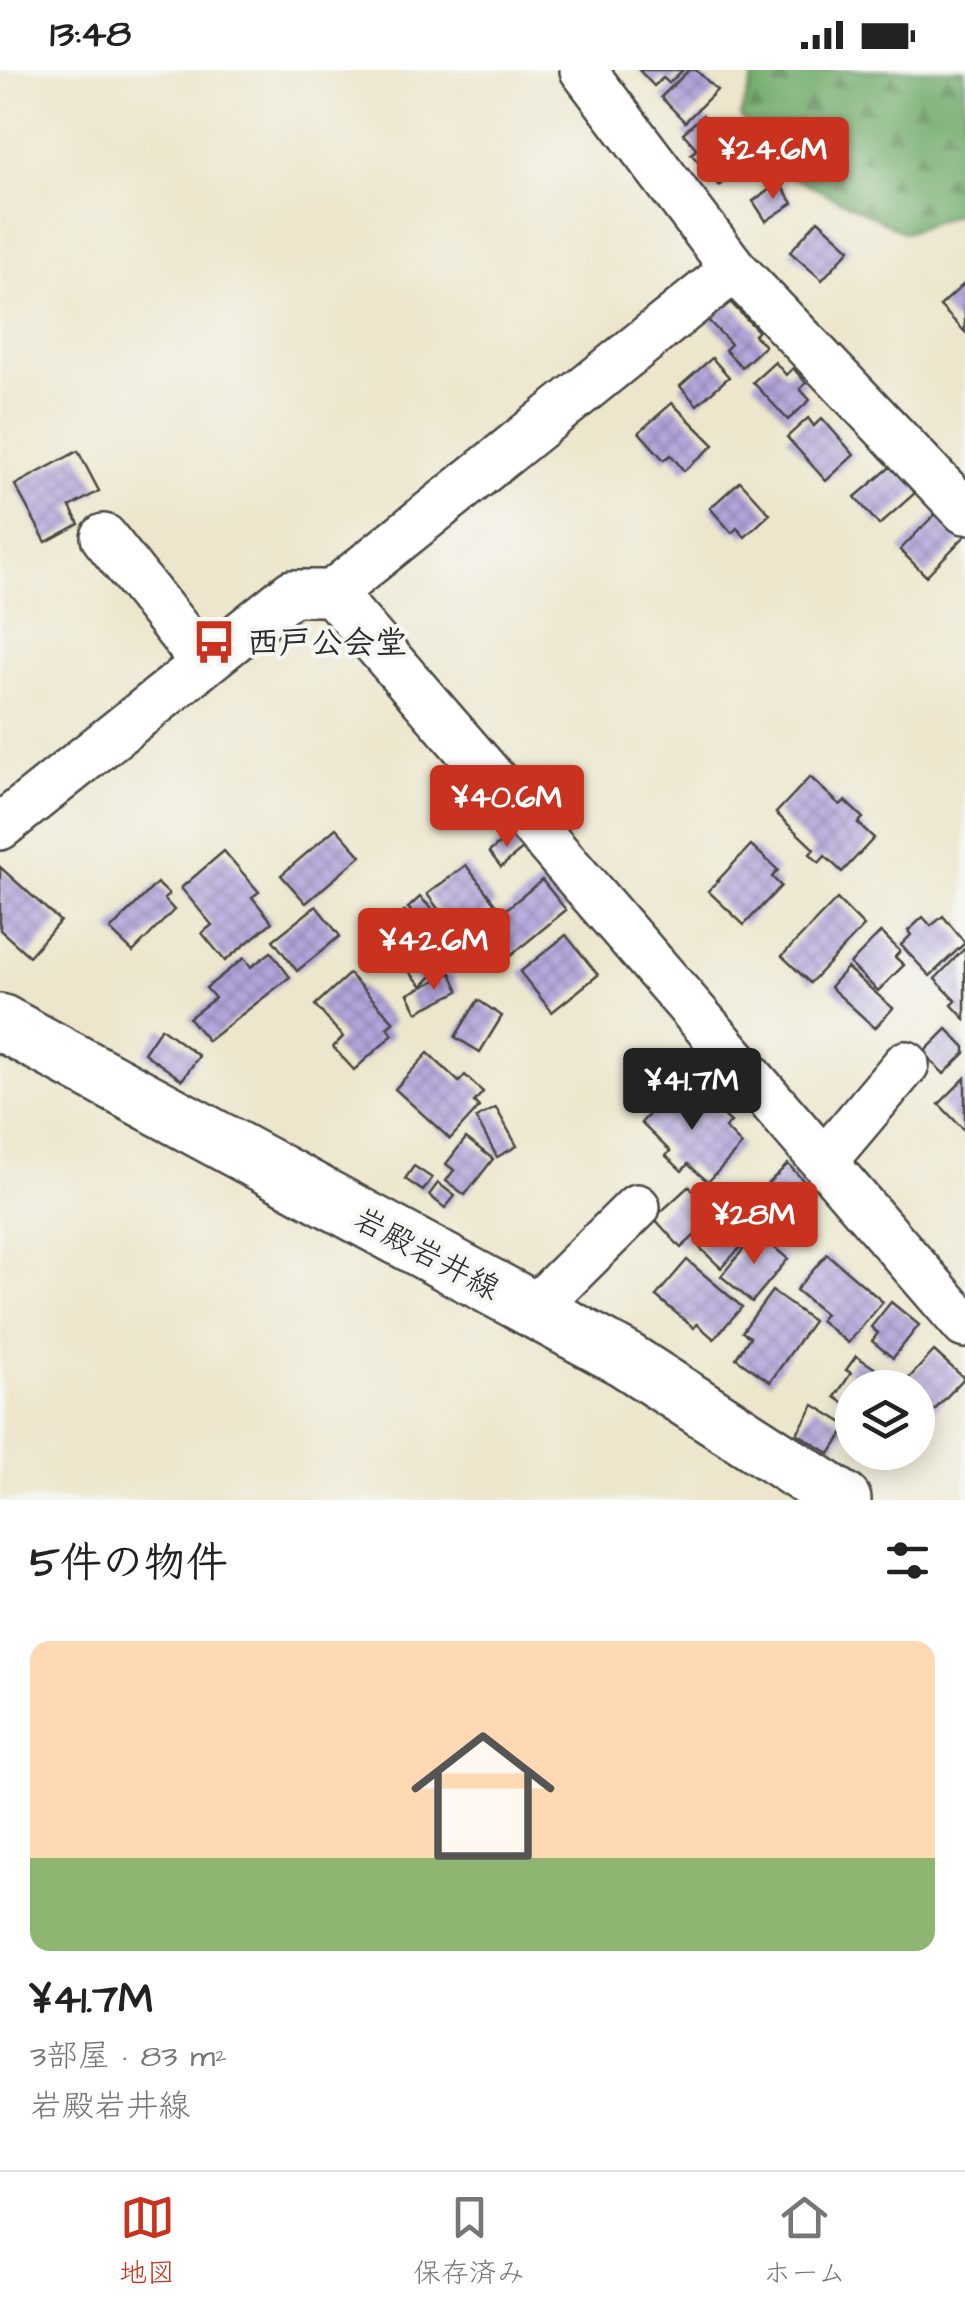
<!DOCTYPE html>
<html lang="ja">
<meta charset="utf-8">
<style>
body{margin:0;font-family:"Architects Daughter","Klee One",sans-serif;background:#f2f2f2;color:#222;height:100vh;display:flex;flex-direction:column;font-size:38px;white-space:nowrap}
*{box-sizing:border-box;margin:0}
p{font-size:32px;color:#767676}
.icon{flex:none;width:55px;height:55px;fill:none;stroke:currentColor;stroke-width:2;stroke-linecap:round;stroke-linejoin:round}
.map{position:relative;height:1430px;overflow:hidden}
.sheet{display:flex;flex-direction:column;background:#fff;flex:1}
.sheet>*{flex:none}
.fabs{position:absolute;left:835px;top:1300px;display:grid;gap:20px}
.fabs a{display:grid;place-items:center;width:100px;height:100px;border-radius:50%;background:#fff;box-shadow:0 5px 25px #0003;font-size:50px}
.price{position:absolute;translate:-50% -85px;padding:0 22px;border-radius:10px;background:#c8321e;color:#fff;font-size:32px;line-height:65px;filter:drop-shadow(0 2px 5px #0008)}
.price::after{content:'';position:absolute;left:50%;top:60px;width:30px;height:22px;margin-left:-15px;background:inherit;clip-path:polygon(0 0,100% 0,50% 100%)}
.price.active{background:#222;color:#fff}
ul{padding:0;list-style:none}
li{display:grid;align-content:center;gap:20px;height:530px;padding:0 30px}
li span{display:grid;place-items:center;height:310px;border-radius:20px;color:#555}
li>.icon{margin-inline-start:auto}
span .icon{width:180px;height:180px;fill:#fffc;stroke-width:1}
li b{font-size:42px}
h2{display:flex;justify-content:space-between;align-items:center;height:120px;padding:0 30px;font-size:42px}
.status{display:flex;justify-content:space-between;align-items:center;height:70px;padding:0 50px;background:#fff;direction:ltr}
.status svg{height:28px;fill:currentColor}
.menu{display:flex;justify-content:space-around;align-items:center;height:140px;border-top:2px solid #e0e0e0;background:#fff;font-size:28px;color:#767676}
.menu a{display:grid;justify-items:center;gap:5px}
.menu .active{color:#c8321e}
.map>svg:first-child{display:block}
.forest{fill:url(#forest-firs);stroke:#4e6c4c;stroke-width:2.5}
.building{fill:url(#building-cross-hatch)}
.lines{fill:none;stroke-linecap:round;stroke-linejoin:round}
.minor-casing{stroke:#484743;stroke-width:50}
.major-casing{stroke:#484743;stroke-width:60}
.minor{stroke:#fff;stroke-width:45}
.major{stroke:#fff;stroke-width:55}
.labels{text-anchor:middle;stroke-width:8;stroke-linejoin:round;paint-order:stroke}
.poi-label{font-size:32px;font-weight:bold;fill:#2b2b2b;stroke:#f6f6f2;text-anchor:start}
.street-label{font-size:32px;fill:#2b2b2b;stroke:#f6f6f2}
</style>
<div class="status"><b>13:48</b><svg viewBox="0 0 49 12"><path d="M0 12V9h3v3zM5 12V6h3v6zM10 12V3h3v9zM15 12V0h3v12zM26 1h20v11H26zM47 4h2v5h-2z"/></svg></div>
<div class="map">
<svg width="965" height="1430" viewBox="0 0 965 1430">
<defs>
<pattern id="forest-firs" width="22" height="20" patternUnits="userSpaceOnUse" patternTransform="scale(2.5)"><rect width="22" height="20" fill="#72ac6c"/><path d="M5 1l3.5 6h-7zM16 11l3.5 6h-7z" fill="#5e8c59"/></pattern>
<pattern id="building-cross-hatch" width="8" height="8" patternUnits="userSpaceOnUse" patternTransform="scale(2.5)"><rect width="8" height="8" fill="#b2a4db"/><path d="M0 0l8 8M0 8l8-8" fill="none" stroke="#9186b2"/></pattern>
</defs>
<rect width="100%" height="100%" fill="#f6f6f2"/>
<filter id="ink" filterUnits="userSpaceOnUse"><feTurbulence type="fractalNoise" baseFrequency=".01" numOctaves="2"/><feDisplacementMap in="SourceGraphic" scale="20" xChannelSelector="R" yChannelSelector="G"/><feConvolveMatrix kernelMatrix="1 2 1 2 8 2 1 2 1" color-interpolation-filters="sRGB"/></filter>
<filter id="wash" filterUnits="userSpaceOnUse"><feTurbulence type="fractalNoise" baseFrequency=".0048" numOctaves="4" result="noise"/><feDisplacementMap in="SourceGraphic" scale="40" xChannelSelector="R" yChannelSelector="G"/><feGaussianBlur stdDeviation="2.25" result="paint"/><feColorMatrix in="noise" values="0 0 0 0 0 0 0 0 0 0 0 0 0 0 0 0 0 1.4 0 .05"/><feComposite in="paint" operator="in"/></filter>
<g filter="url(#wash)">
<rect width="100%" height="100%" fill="#ede6cc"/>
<!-- forest -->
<path class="forest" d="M756,0H965V141L905,163L787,104L740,46Z"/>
<g id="blocks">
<!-- building -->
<g class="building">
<path d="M639,0H683L669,13L663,8L654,16Z"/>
<path d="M689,0H696L717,20L685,52L661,27Z"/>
<path d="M703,45L720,64L724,60L738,74L732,79L745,93L720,116L691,84L697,79L683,63Z"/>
<path d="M779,113L793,133L766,151L753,131Z"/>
<path d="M818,150L850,179L822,210L790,182Z"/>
<path d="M965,213V262L940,236Z"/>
<path d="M728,230L758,261L754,265L765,276L742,297L725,280L731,274L707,249Z"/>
<path d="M712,288L729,307L697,335L680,316Z"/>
<path d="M775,292L786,305L793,298L806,313L800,319L810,330L788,350L753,312Z"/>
<path d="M672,333L714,375L684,401L671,385L664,390L639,362Z"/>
<path d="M808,348L814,356L822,348L854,385L826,411L787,367Z"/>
<path d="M78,381L99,421L70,437L79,454L46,472L15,415Z"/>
<path d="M901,388L924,415L879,455L855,427Z"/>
<path d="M740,411L770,444L745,467L737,458L732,463L710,438Z"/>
<path d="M942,437L965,460V466L926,506L900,480Z"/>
<path d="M810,707L840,735L845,731L863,748L858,753L874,768L842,802L825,786L819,793L810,784L814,779L776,743Z"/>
<path d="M336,758L361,786L306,833L281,805Z"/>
<path d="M513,763L525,777L501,797L489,782Z"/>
<path d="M751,775L778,800L772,807L781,816L744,855L708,821Z"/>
<path d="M224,781L259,822L252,827L272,852L225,891L202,863L212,855L181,818Z"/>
<path d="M466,795L496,835L462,860L455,851L450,855L427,824Z"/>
<path d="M0,797L60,851L29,886L0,860Z"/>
<path d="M542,810L566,840L503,892L478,862Z"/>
<path d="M157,813L169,824L164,829L174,840L133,882L110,860Z"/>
<path d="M420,827L434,841L423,853L408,838Z"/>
<path d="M837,829L864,856L810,913L782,886Z"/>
<path d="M316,836L340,866L297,901L273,870Z"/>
<path d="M405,841L419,857L395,880L381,863Z"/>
<path d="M943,846L965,873L930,906L901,875L911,865L908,861L923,847L931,856Z"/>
<path d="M881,862L900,881L895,887L904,895L878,921L850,894Z"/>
<path d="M566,865L598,905L552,942L520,902Z"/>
<path d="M422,868L445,894L422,916L398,889Z"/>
<path d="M965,878V949L952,935L956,931L935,909Z"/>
<path d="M271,882L290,907L208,971L189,948L215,928L206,918L244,888L251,897Z"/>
<path d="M847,898L893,938L875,958L830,917Z"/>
<path d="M451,903L459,921L417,942L408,924Z"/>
<path d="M349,904L394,952L387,958L393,965L354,1000L333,977L343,967L315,935Z"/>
<path d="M478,930L502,946L480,982L455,967Z"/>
<path d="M161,958L199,986L182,1010L144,983Z"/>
<path d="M947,959L965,977V983L944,1004L923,983Z"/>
<path d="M428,983L459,1012L465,1005L483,1022L474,1032L479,1037L450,1069L395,1019Z"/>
<path d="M965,1008V1061L939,1034Z"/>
<path d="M679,1012L702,1034L707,1030L731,1052L725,1058L742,1075L708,1112L688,1094L682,1101L666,1086L670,1081L641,1053Z"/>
<path d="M496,1038L517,1076L497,1087L476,1048Z"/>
<path d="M466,1068L493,1089L465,1125L446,1111L454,1100L446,1094Z"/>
<path d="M788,1094L812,1120L798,1134L802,1138L785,1155L781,1149L764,1165L740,1140Z"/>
<path d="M414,1096L432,1108L423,1121L405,1109Z"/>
<path d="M438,1113L455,1126L445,1138L429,1125Z"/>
<path d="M689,1116L716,1146L681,1178L654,1148Z"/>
<path d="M729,1147L750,1167L721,1198L700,1178Z"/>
<path d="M757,1163L788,1189L752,1232L721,1206Z"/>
<path d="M827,1184L883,1232L848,1273L820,1250L825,1244L796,1220Z"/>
<path d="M687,1190L742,1237L714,1269L697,1254L694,1258L656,1226Z"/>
<path d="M772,1221L813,1251L770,1312L736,1288L750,1267L742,1262Z"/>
<path d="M891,1232L919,1255L893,1288L872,1271L878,1263L871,1257Z"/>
<path d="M934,1281L964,1308L918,1358V1318H900Z"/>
<path d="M856,1286L876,1299L872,1305L883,1313L881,1318H852V1339L835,1327L851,1303L846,1300Z"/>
<path d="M814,1335L848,1356L830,1384L797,1363Z"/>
</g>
</g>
</g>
<g filter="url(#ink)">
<use href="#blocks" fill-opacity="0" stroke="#484743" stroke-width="2.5"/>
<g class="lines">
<!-- minor casing -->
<g class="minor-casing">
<g id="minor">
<path d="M583,0L734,199L965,441"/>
<path d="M104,467L204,593"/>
<path d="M332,523L965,1255"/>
<path d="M0,757L292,523H332L734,199"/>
<path d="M825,1090L906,994"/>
<path d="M533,1240L637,1137"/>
</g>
</g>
<!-- major casing -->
<g class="major-casing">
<path id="major" d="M0,952L623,1288L843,1430"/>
</g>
<!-- minor -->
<use href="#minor" class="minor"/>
<!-- major -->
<use href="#major" class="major"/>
</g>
</g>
<!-- icons -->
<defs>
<g id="bus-bare" transform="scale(3.45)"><path d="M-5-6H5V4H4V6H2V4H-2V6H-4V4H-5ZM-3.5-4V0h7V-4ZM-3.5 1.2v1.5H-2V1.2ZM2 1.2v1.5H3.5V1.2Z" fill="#c8321e" stroke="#f6f6f2" stroke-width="2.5" paint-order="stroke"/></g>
</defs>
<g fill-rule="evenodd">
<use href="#bus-bare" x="214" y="572"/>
</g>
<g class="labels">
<!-- poi labels -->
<g class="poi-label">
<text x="247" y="583">西戸公会堂</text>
</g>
<!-- street labels -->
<g class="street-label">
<text transform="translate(427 1183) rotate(28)" y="11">岩殿岩井線</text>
</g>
</g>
</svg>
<div class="fabs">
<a><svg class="icon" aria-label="layers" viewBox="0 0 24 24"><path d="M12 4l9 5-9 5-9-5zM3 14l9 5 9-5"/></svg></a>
</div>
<b class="price" style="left:773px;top:132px">¥24.6M</b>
<b class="price" style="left:507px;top:780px">¥40.6M</b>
<b class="price" style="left:434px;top:923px">¥42.6M</b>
<b class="price active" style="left:692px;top:1063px">¥41.7M</b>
<b class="price" style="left:754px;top:1197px">¥28M</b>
</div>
<section class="sheet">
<h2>5件の物件<svg class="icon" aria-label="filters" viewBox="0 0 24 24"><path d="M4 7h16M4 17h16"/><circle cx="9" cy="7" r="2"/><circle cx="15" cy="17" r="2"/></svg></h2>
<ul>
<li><span style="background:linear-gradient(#ffd9b3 70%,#8fb573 0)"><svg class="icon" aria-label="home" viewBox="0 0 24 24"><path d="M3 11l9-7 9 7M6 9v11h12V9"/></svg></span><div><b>¥41.7M</b><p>3部屋 · 83 m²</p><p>岩殿岩井線</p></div></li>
</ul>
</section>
<nav class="menu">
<a class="active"><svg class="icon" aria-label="map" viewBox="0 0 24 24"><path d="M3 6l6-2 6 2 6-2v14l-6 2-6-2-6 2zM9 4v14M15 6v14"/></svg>地図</a>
<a><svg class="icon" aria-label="saved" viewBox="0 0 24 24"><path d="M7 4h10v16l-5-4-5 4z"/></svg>保存済み</a>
<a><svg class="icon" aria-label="home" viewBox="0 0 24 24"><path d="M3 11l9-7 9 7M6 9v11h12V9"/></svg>ホーム</a>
</nav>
